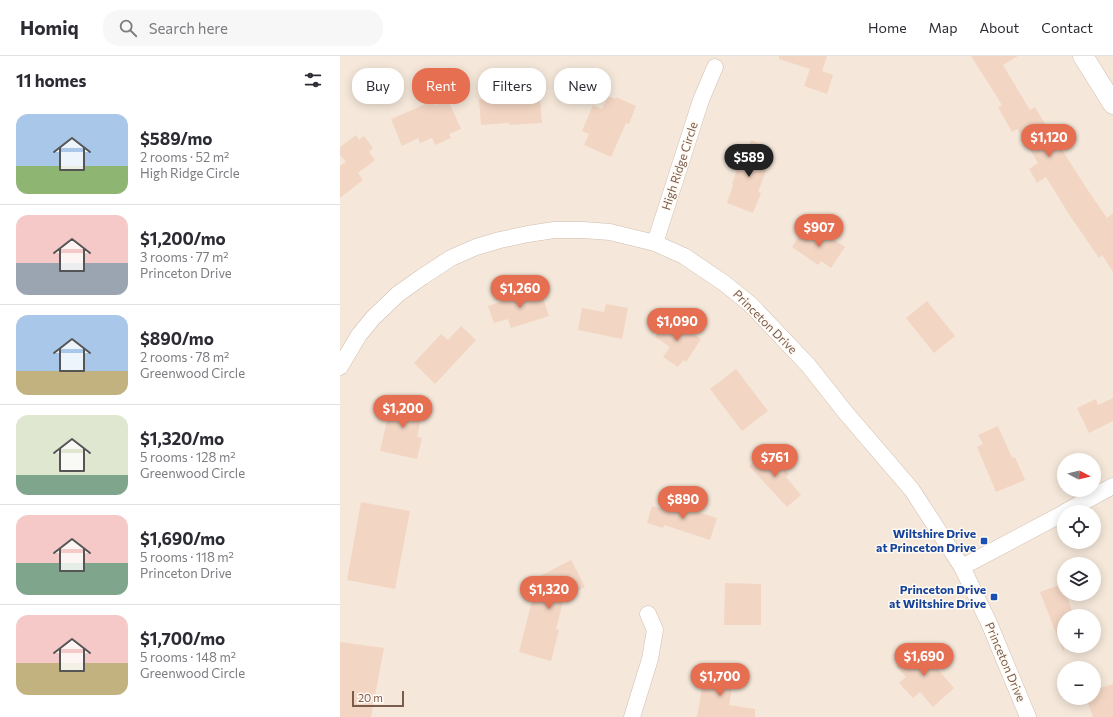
<!DOCTYPE html>
<meta charset="utf-8">
<style>
body{margin:0;font-family:Commissioner,sans-serif;background:#f7f7f7;color:#2b2b33;height:100vh;display:flex;flex-direction:column;font-size:15px;white-space:nowrap}
*{box-sizing:border-box;margin:0}
p{font-size:13px;color:#7c7c81}
.icon{flex:none;width:22px;height:22px;fill:none;stroke:currentColor;stroke-width:2;stroke-linecap:round;stroke-linejoin:round}
.map{position:relative;flex:1;overflow:hidden}
.panel{display:flex;flex-direction:column;background:#fff;width:340px}
.panel>*{flex:none}
.top-card{position:absolute;left:12px;top:12px;width:380px;height:36px;display:flex;gap:8px}
.needle{width:26px;rotate:97deg}
.tools{position:absolute;left:717px;top:397px;display:grid;gap:8px}
.tools a{display:grid;place-items:center;width:44px;height:44px;border-radius:50%;background:#fff;box-shadow:0 2px 10px #0003;font-size:20px}
.scale{position:absolute;left:12px;bottom:10px;width:52px;box-sizing:border-box;padding-left:4px;border:2px solid #7a5c4d;border-top:0;font-size:11px;line-height:14px;white-space:nowrap;color:#7a5c4d;-webkit-text-stroke:3px #fffaf3;paint-order:stroke}
.price{position:absolute;translate:-50% -34px;padding:0 9px;border-radius:14px;background:#e76f51;color:#fff;font-size:13px;line-height:26px;filter:drop-shadow(0 1px 2px #0008)}
.price::after{content:'';position:absolute;left:50%;top:24px;width:12px;height:9px;margin-left:-6px;background:inherit;clip-path:polygon(0 0,100% 0,50% 100%)}
.price.current{background:#222;color:#fff}
ul{padding:0;list-style:none}
li{display:flex;align-items:center;gap:12px;height:100px;padding:0 16px}
li+li{border-top:1px solid #e1e1e2}
li span{display:grid;place-items:center;flex:none;width:112px;height:80px;border-radius:12px;color:#555}
li>.icon{margin-inline-start:auto}
span .icon{width:48px;height:48px;fill:#fffc;stroke-width:1}
li b{font-size:17px}
h2{display:flex;justify-content:space-between;align-items:center;height:48px;padding:0 16px;font-size:17px}
.pill{padding:0 14px;border-radius:16px;background:#fff;box-shadow:0 2px 10px #0003;font-size:14px;line-height:36px}
.pill.current{background:#e76f51;color:#fff}
header{display:flex;align-items:center;gap:24px;box-sizing:border-box;height:56px;padding:0 20px;background:#fff;border-bottom:1px solid #e1e1e2}
header strong{font-size:19px}
nav{display:flex;gap:22px;margin-inline-start:auto;font-size:14px}
.search{width:280px;height:36px;background:#f7f7f7;display:flex;align-items:center;gap:10px;box-sizing:border-box;padding:0 14px;border-radius:16px;color:#7c7c81;font-size:15px}
main{display:flex;flex:1;min-height:0}
.map>svg:first-child{display:block}
.residential{fill:#f5e8da;fill-rule:evenodd}
.building{fill:#f3d5c3}
.lines{fill:none;stroke-linecap:round;stroke-linejoin:round}
.minor-casing{stroke:#d1beb0;stroke-width:17}
.tertiary-casing{stroke:#d1beb0;stroke-width:21}
.minor{stroke:#fff;stroke-width:16}
.tertiary{stroke:#fff;stroke-width:20}
.transit-dot{fill:#1a4fb4;stroke:#fffaf3;stroke-width:1.5}
.labels{text-anchor:middle;stroke-width:3;stroke-linejoin:round;paint-order:stroke}
.street-label{font-size:12px;fill:#7a5c4d;stroke:#fffaf3}
.transit-label{font-size:12px;font-weight:bold;fill:#164399;stroke:#fffaf3;text-anchor:end}
</style>
<header>
<strong>Homiq</strong>
<div class="search"><svg class="icon" aria-label="search" viewBox="0 0 24 24"><circle cx="10" cy="10" r="6"/><path d="M15 15l6 6"/></svg>Search here</div>
<nav><a>Home</a><a>Map</a><a>About</a><a>Contact</a></nav>
</header>
<main>
<section class="panel">
<h2>11 homes<svg class="icon" aria-label="filters" viewBox="0 0 24 24"><path d="M4 7h16M4 17h16"/><circle cx="9" cy="7" r="2"/><circle cx="15" cy="17" r="2"/></svg></h2>
<ul>
<li><span style="background:linear-gradient(#a9c7e8 65%,#8fb573 0)"><svg class="icon" aria-label="home" viewBox="0 0 24 24"><path d="M3 11l9-7 9 7M6 9v11h12V9"/></svg></span><div><b>$589/mo</b><p>2 rooms · 52 m²</p><p>High Ridge Circle</p></div></li>
<li><span style="background:linear-gradient(#f6c9c9 60%,#9aa5b1 0)"><svg class="icon" aria-label="home" viewBox="0 0 24 24"><path d="M3 11l9-7 9 7M6 9v11h12V9"/></svg></span><div><b>$1,200/mo</b><p>3 rooms · 77 m²</p><p>Princeton Drive</p></div></li>
<li><span style="background:linear-gradient(#a9c7e8 70%,#c2b280 0)"><svg class="icon" aria-label="home" viewBox="0 0 24 24"><path d="M3 11l9-7 9 7M6 9v11h12V9"/></svg></span><div><b>$890/mo</b><p>2 rooms · 78 m²</p><p>Greenwood Circle</p></div></li>
<li><span style="background:linear-gradient(#dfe7d0 75%,#7fa58c 0)"><svg class="icon" aria-label="home" viewBox="0 0 24 24"><path d="M3 11l9-7 9 7M6 9v11h12V9"/></svg></span><div><b>$1,320/mo</b><p>5 rooms · 128 m²</p><p>Greenwood Circle</p></div></li>
<li><span style="background:linear-gradient(#f6c9c9 60%,#7fa58c 0)"><svg class="icon" aria-label="home" viewBox="0 0 24 24"><path d="M3 11l9-7 9 7M6 9v11h12V9"/></svg></span><div><b>$1,690/mo</b><p>5 rooms · 118 m²</p><p>Princeton Drive</p></div></li>
<li><span style="background:linear-gradient(#f6c9c9 60%,#c2b280 0)"><svg class="icon" aria-label="home" viewBox="0 0 24 24"><path d="M3 11l9-7 9 7M6 9v11h12V9"/></svg></span><div><b>$1,700/mo</b><p>5 rooms · 148 m²</p><p>Greenwood Circle</p></div></li>
</ul>
</section>
<div class="map">
<svg width="773" height="661" viewBox="0 0 773 661">
<rect width="100%" height="100%" fill="#fdf6ec"/>
<!-- residential -->
<path class="residential" d="M0,0H773V661H0ZM724,404H754V434H724ZM724,456H754V486H724ZM724,508H754V538H724ZM724,560H754V590H724ZM724,612H754V642H724Z"/>
<!-- building -->
<g class="building">
<path d="M439,0H487L482,15L493,19L487,38L464,30L470,13L439,3Z"/>
<path d="M631,0H678L663,9L690,54L695,51L720,93L721,92L747,133L767,162L773,157V216L762,199L759,202L730,160L706,121L697,127L689,113L698,107L677,73L672,76L658,51L662,49Z"/>
<path d="M173,34V41L200,40L202,67L169,69V67L141,69L139,43H152L151,35Z"/>
<path d="M268,40L275,43L276,41L296,50L289,68L286,67L271,101L244,89L249,78L242,75L253,49L262,53Z"/>
<path d="M108,44L121,73L109,78L111,82L95,89L92,82L80,87L78,82L62,90L51,63L93,45L95,49Z"/>
<path d="M16,79L19,84L24,80L33,92L29,96L35,104L18,117L23,124L0,142V110L6,106L0,99V91Z"/>
<path d="M411,84L425,90L422,99L431,102L418,136L421,137L413,157L387,147L393,129L392,128L404,93L408,94Z"/>
<path d="M463,174L474,181L479,174L505,191L491,212L481,205L478,209L452,191Z"/>
<path d="M200,233L209,260L171,272L168,263L154,267L148,250Z"/>
<path d="M587,245L615,280L594,297L566,262Z"/>
<path d="M266,248L288,252L282,283L238,274L242,252L264,256Z"/>
<path d="M328,261L361,283L346,306L343,304L338,311L323,301L330,291L315,281Z"/>
<path d="M121,270L136,284L95,328L74,307L101,278L108,284Z"/>
<path d="M396,313L428,355L402,375L370,333Z"/>
<path d="M52,342L84,349L77,381L82,382L77,403L40,395Z"/>
<path d="M773,342V365L749,377L737,352L756,343L758,349Z"/>
<path d="M658,370L672,402L675,401L685,424L656,436L637,391L643,388L638,379Z"/>
<path d="M427,393L449,418L446,421L461,439L447,451L409,410Z"/>
<path d="M21,446L70,455L55,533L7,524Z"/>
<path d="M329,447L377,462L370,484L324,469L323,472L307,467L312,450L327,454Z"/>
<path d="M231,504L245,531L224,542L216,573L219,574L211,605L179,596L198,521Z"/>
<path d="M385,527L421,528V569H384Z"/>
<path d="M722,528L724,534V538H726L734,560H724V594L723,595L700,536Z"/>
<path d="M0,586L44,592L31,661H0Z"/>
<path d="M581,588L598,607L595,610L614,632L593,651L580,636L573,642L559,627L566,621L556,610Z"/>
<path d="M371,610L395,615L389,649L415,653V661H357L363,626L369,627Z"/>
<path d="M773,628V661H753L746,642H754V634Z"/>
</g>
<g class="lines">
<!-- minor casing -->
<g class="minor-casing">
<g id="minor">
<path d="M315,187L361,44L375,11"/>
<path d="M0,311L19,279L33,262L58,238L82,221L111,202L136,191L160,184L188,178L214,174H243L270,176L315,187L344,200L384,227L410,248L468,309L506,357L572,434L622,511L649,567L688,661"/>
<path d="M725,456L773,430"/>
<path d="M622,511L724,457"/>
<path d="M292,661L310,603L315,574L308,558"/>
</g>
</g>
<!-- tertiary casing -->
<g class="tertiary-casing">
<path id="tertiary" d="M743,0L773,48"/>
</g>
<!-- minor -->
<use href="#minor" class="minor"/>
<!-- tertiary -->
<use href="#tertiary" class="tertiary"/>
</g>
<!-- markers -->
<g class="transit-dot">
<rect x="640" y="481" width="8" height="8" rx="2"/>
<rect x="650" y="537" width="8" height="8" rx="2"/>
</g>
<g class="labels">
<!-- street labels -->
<g class="street-label">
<text transform="translate(340 110) rotate(-72)" y="4">High Ridge Circle</text>
<text transform="translate(425 266) rotate(45)" y="4">Princeton Drive</text>
<text transform="translate(665 606) rotate(67)" y="4">Princeton Drive</text>
</g>
<!-- transit labels -->
<g class="transit-label">
<text x="636" y="482">Wiltshire Drive<tspan x="636" dy="14">at Princeton Drive</tspan></text>
<text x="646" y="538">Princeton Drive<tspan x="646" dy="14">at Wiltshire Drive</tspan></text>
</g>
</g>
</svg>
<div class="tools">
<a><svg class="needle" viewBox="-14 -14 28 28"><path d="M0-13l5 13h-10z" fill="#e53935"/><path d="M0 13l5-13h-10z" fill="#7c7c81"/></svg></a>
<a><svg class="icon" aria-label="locate" viewBox="0 0 24 24"><circle cx="12" cy="12" r="6"/><path d="M12 2v4M12 18v4M2 12h4M18 12h4"/></svg></a>
<a><svg class="icon" aria-label="layers" viewBox="0 0 24 24"><path d="M12 4l9 5-9 5-9-5zM3 14l9 5 9-5"/></svg></a>
<a>+</a>
<a>−</a>
</div>
<div class="scale">20 m</div>
<b class="price" style="left:709px;top:102px">$1,120</b>
<b class="price current" style="left:409px;top:122px">$589</b>
<b class="price" style="left:479px;top:192px">$907</b>
<b class="price" style="left:180px;top:253px">$1,260</b>
<b class="price" style="left:337px;top:286px">$1,090</b>
<b class="price" style="left:63px;top:373px">$1,200</b>
<b class="price" style="left:435px;top:422px">$761</b>
<b class="price" style="left:343px;top:464px">$890</b>
<b class="price" style="left:209px;top:554px">$1,320</b>
<b class="price" style="left:584px;top:621px">$1,690</b>
<b class="price" style="left:380px;top:641px">$1,700</b>
<div class="top-card">
<a class="pill">Buy</a>
<a class="pill current">Rent</a>
<a class="pill">Filters</a>
<a class="pill">New</a>
</div>
</div>
</main>
